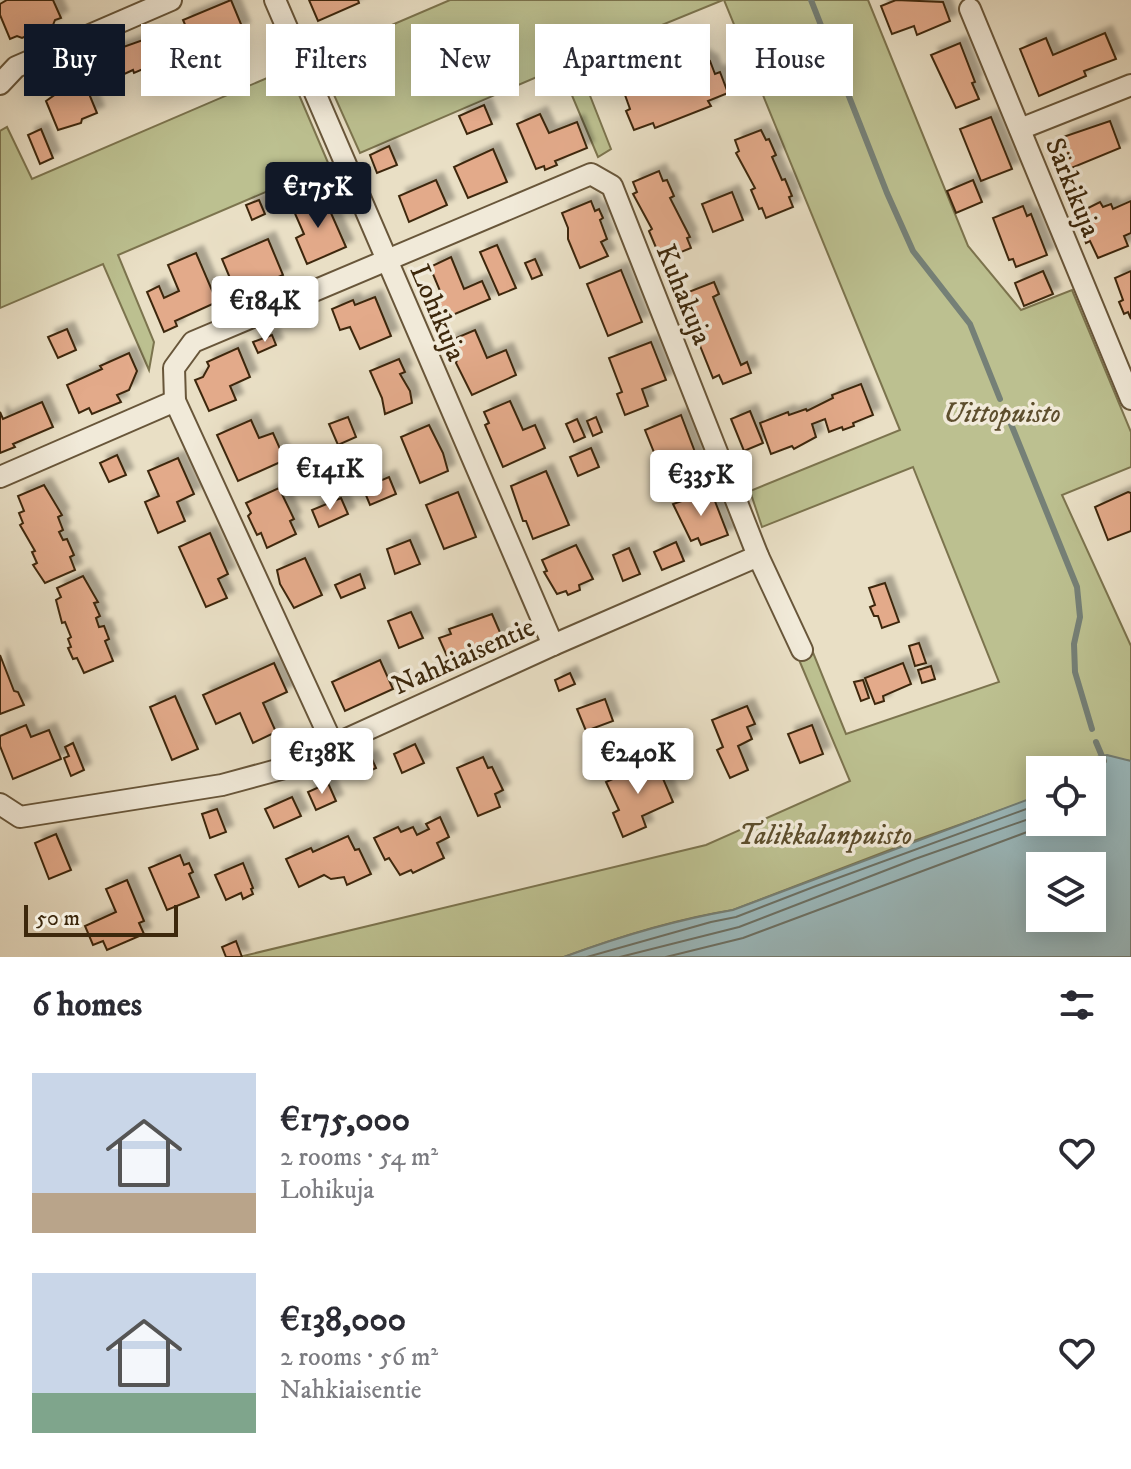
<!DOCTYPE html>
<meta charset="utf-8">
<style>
body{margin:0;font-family:"IM FELL DW Pica",serif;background:#f7f7f7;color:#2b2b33;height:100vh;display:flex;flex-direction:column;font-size:30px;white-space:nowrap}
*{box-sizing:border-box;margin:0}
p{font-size:26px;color:#7c7c81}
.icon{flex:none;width:44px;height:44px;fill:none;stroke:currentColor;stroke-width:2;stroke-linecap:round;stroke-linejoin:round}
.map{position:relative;height:957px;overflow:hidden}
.sheet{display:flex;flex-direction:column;background:#fff;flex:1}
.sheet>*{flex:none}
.banner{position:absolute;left:24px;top:24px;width:1084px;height:72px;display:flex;gap:16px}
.tools{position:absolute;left:1026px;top:756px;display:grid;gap:16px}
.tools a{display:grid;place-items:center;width:80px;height:80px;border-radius:0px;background:#fff;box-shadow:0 4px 20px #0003;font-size:40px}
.scale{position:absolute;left:24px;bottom:20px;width:154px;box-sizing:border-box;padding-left:8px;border:4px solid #3d280c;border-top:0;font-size:22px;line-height:28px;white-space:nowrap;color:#3d280c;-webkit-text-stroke:6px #f1ead9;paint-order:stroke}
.price{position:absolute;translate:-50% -68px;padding:0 18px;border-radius:8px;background:#fff;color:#222;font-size:26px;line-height:52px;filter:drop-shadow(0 2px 4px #0008)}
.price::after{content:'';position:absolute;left:50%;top:48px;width:24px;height:18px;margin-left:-12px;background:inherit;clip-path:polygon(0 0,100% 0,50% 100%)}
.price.current{background:#111827;color:#fff}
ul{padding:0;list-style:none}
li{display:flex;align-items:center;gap:24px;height:200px;padding:0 32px}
li span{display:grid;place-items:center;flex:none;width:224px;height:160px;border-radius:0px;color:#555}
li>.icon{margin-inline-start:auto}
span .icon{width:96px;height:96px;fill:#fffc;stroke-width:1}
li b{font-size:34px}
h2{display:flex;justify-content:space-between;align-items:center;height:96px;padding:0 32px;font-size:34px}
.tag{padding:0 28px;border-radius:0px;background:#fff;box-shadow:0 4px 20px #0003;font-size:28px;line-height:72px}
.tag.current{background:#111827;color:#fff}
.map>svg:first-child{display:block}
.green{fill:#bcc090;stroke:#7c744e;stroke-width:2}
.water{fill:#9bbabe;stroke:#758077;stroke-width:2;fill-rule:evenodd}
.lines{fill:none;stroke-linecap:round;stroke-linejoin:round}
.shore{stroke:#6c7165;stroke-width:2}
.stream{stroke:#758077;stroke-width:6}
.building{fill:#e3aa8a;stroke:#3d280c;stroke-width:2;filter:url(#shadow)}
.street-casing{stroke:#68563a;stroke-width:24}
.street{stroke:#f1ead9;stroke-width:20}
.labels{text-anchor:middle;stroke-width:7;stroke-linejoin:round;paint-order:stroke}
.street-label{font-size:28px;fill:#3d280c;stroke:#f1ead9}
.park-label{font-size:28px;font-style:italic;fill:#5d4e2d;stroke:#f1ead9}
</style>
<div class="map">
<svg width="1131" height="957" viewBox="0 0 1131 957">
<defs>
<filter id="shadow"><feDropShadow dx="7" dy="-7" stdDeviation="2" flood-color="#0004"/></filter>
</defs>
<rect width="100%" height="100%" fill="#e9dfc5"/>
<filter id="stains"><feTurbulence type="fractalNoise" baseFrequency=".0025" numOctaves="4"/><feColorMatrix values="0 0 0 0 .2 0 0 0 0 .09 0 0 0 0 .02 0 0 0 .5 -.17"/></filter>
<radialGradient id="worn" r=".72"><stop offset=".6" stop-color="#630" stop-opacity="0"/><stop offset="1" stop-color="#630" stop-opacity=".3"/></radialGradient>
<!-- green -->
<g class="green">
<path d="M450,0H723L576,60L611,149L598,157L560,67L360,153L317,57Z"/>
<path d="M724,0H868L968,246L1021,310L1072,290L1131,432V467L1062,495L1131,646V761C1108,759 1105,748 1087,770H1040V795L1035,798L908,843L733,910C676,919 618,937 564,957H239L706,845L850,781L797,655L812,650L846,734L999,682L913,467L762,527L750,491L900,430Z"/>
<path d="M288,69L329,165L118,255L154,342L149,370L103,264L0,308V131L7,127L32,179Z"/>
</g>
<!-- water -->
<path class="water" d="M1107,755L1131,761V957H564C618,937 676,920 733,910L1040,795V822H1092V770H1087L1097,757ZM1040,866H1092V918H1040Z"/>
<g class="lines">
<!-- shore -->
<g class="shore">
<path d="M587,957L711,922L736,917L816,886L1040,804"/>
<path d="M620,957L739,927L915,859L1040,815"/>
<path d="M666,957L743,938L1054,822"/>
</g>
<!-- stream -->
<g class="stream">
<path d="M811,0L887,193L913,251L970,324L1000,399"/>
<path d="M1011,424L1077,587L1080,617L1074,644L1075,672L1092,729"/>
<path d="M1096,742L1104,761"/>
</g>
</g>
<!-- building -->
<g class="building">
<path d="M7,0H53L61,18L55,20L53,25L30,31L31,34L22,38L17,36L10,39L0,15V4Z"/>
<path d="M231,0L243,29L208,44L209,47L197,52L183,20Z"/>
<path d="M309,0H358L359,3L318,21Z"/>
<path d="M896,0L943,2L950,21L917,35L914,26L892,34L881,6Z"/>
<path d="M1105,33L1116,59L1084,71L1086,76L1039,96L1020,49L1046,38L1053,55Z"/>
<path d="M160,34L171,57L134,73L133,70L120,76L109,52Z"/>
<path d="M960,43L975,82L972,83L979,99L956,108L931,55Z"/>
<path d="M704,57L707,62L710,61L715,74L720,72L728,93L708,101L711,106L655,128L653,123L634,130L626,111L630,109L625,95L627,94L625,89L649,79L651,84L683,71L681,67Z"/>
<path d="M85,84L97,113L82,119L81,123L58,130L46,101L56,94Z"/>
<path d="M484,105L492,124L467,134L459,116Z"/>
<path d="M540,114L549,133L577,122L587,148L555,161L557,165L545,170L544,166L536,169L517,124Z"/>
<path d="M991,117L1012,169L981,181L960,129Z"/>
<path d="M1110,121L1120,148L1069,169L1059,144L1065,141L1063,137Z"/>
<path d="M41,129L53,158L40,164L28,135Z"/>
<path d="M761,130L766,140L769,139L776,155L772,157L782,180L785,179L792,196L789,197L793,207L766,218L762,208L759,209L751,190L755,188L736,153L739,151L735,140Z"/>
<path d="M389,146L397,165L377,173L370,155Z"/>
<path d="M493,149L507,182L468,198L454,167Z"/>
<path d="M659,171L663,181L667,180L674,196L670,198L690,237L687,238L691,248L664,259L660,249L657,250L649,231L652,229L633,194L637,192L633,182Z"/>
<path d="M321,172L326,183L310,190L305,179Z"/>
<path d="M436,180L447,205L409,222L399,196Z"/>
<path d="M973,180L982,202L956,213L947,191Z"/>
<path d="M732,192L743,220L713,232L702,204Z"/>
<path d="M323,195L346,247L307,264L296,238L304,234L293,209Z"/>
<path d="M259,200L265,214L252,220L246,205Z"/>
<path d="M591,201L595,211L599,209L603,218L600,220L607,239L601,242L608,256L580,268L568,239V228L562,213Z"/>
<path d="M1131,201V233L1124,236L1128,246L1098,258L1090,241L1086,243L1082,231L1086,229L1080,216L1089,213L1088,208L1100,202L1103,207L1111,204L1113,209Z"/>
<path d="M1023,206L1027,216L1031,214L1047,255L1016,267L1013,259L1009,260L993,218Z"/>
<path d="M268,239L283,275L237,295L222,259Z"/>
<path d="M497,245L516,288L499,295L480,252Z"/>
<path d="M196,253L217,302L175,321L177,326L164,332L147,292L159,286L164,298L179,291L168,265Z"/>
<path d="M451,257L464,289L482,281L490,299L441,320L434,303L443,298L430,267Z"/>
<path d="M535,259L542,275L532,279L525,263Z"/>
<path d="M621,270L642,322L608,336L587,284Z"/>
<path d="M1043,271L1053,294L1024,306L1015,283Z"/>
<path d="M1131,271V319L1128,312L1124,314L1119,302L1123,300L1115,278Z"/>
<path d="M714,282L719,294L713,297L741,365L747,362L751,373L723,384L719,375L713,378L684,306L690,303L686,293Z"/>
<path d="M375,297L391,336L360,349L350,327L340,330L332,309L353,300L355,305Z"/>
<path d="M67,329L76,350L58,358L48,337Z"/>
<path d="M475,330L487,358L506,350L516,375L472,395L456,363L457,360L449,341Z"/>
<path d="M272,335L276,345L258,353L253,342Z"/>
<path d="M651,342L666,380L642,389L648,406L625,415L617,394L622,392L609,358Z"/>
<path d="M238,348L250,377L230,386L236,400L209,411L195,380L203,377L209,366L207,362Z"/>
<path d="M129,353L137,371L129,390L117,395L121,402L92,414L89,408L79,413L67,385L102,369L100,366Z"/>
<path d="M399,359L405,372L400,374L410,391L412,403L385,414L382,398L370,371Z"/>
<path d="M861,384L873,415L853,423L854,426L843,430L842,427L829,432L825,419L812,424L816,437L794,449L792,446L771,454L760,423L788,412L789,415L806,409L807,411L833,398L832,395Z"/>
<path d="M510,401L523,430L535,425L545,448L503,467L485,425L489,423L484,412Z"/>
<path d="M42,402L53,427L13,444L15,447L0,453V412L3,419Z"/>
<path d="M750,411L763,443L744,451L731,419Z"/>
<path d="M681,415L701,468L666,482L645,430Z"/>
<path d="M348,417L356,437L338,445L329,424Z"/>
<path d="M596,417L602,432L593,436L587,421Z"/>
<path d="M577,419L585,437L574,442L566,424Z"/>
<path d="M251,420L259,438L273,433L285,460L238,481L217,435Z"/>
<path d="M429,425L443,453L448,471L420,483L401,437Z"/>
<path d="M591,448L599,467L578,476L570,457Z"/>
<path d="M117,455L126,475L109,482L100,463Z"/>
<path d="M178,458L194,494L177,502L185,521L158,533L145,502L159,496L148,471Z"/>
<path d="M546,471L569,525L533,539L526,521H523L511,486Z"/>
<path d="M389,477L396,494L370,505L363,488Z"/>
<path d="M44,485L62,515L58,517L63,530L59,532L63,540L67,539L74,555L70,557L75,570L45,583L33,565L37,563L32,552L35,551L20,525L23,523L19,513L24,511L18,496Z"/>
<path d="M279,488L294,519L290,521L296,534L267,548L261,533L257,535L248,516L251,513L246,503Z"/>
<path d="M711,491L728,535L701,545L698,538L691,541L673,504Z"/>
<path d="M458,492L476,537L444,549L426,505Z"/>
<path d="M1128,492L1131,493V531L1108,540L1095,507Z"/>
<path d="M341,498L348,514L319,527L312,510Z"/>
<path d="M210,533L228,574L218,579L227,598L206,607L179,547Z"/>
<path d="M410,540L420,564L395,574L387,549Z"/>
<path d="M676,542L684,561L662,570L654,552Z"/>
<path d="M576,545L593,579L579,585L580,590L568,595L566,591L557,594L544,572L547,571L542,560Z"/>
<path d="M629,548L640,574L623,581L613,555Z"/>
<path d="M305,558L322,595L294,608L280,584L277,570Z"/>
<path d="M360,574L365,588L341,598L335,585Z"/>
<path d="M83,576L98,602L94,603L100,616L96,618L99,627L104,626L109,639L105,641L113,661L84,673L77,658L73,659L68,648L71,647L68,639L71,637L65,622L62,623L56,600L61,597L57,588Z"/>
<path d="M885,583L899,622L882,628L878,616H874L870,607L875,605L869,588Z"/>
<path d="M411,612L423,638L399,648L388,621Z"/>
<path d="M492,614L502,637L469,651L470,654L450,663L439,638L451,634L449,629Z"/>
<path d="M919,643L926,663L915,666L909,646Z"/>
<path d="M0,655L14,691L18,692L24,705L0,714Z"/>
<path d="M380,660L393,689L345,711L332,682Z"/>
<path d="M274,663L287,692L263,703L276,732L253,743L240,713L216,724L203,695Z"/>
<path d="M903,663L911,684L883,696L884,701L875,704L865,678Z"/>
<path d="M931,666L935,679L922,683L918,670Z"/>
<path d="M570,673L575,684L559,691L555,680Z"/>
<path d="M863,680L869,698L861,701L854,682Z"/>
<path d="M175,696L198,749L172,760L150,707Z"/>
<path d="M605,699L613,721L586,731L577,709Z"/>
<path d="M747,706L755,724L747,727L752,739L738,746L748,770L730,778L717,750L723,747L712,720Z"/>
<path d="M26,725L31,737L49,730L61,759L13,779L0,746V736Z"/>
<path d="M812,725L823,754L800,763L788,734Z"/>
<path d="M73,743L84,770L71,776L64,758L69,756L65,747Z"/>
<path d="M415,744L424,763L402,773L394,754Z"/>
<path d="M371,757L376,768L361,775L356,764Z"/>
<path d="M483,757L488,768L492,767L503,790L495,794L500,807L478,816L457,768Z"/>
<path d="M655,760L673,802L642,816L646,827L623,837L613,813L619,810L606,782Z"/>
<path d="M328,783L336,801L316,810L308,792Z"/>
<path d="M292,797L301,816L274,828L265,809Z"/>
<path d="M217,809L226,832L210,838L202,814Z"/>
<path d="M440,817L449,837L437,843L444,858L413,873L411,870L400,875L389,858L385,860L374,838L398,827L401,832L413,827L417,835L429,829L426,824Z"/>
<path d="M56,834L71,870L49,879L35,843Z"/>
<path d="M348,836L355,850L359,849L371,874L347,885L344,877L331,879L324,875L299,887L286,859L311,848L313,852Z"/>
<path d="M180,855L184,865L189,863L193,872L189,874L199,897L167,910L149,868Z"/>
<path d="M243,863L253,888L251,889L253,894L243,899L241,893L226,900L215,875Z"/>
<path d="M127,880L144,921L139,923L144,934L107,950L103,941L93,945L85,926L116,912L106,889Z"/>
<path d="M236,941L242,957H226L222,947Z"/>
</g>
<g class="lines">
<!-- street casing -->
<g class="street-casing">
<g id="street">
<path d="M275,0L553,645"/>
<path d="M970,9L1131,399"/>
<path d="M0,84L16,67L171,0"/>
<path d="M1020,129L1131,85"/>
<path d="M175,401L333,745"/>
<path d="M0,477L175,401L174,368L193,342L591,174L612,186L758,556L802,650"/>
<path d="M0,804L20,817L222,785L281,769L553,645L758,556"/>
</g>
</g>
<!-- street -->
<use href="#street" class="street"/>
</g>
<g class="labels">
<!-- street labels -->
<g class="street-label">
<text transform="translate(1074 187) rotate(68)" y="10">Särkikuja</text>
<text transform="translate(685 294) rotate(68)" y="10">Kuhakuja</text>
<text transform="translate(439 312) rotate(67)" y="10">Lohikuja</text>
<text transform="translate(463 655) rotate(-24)" y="10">Nahkiaisentie</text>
</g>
<!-- park labels -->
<g class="park-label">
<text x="1002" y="422">Uittopuisto</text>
<text x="825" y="844">Talikkalanpuisto</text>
</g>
</g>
<rect width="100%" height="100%" filter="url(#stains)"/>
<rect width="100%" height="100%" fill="url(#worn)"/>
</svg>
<div class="tools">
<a><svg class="icon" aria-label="locate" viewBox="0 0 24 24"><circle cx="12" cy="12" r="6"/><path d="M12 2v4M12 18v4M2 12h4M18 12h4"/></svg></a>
<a><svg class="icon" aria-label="layers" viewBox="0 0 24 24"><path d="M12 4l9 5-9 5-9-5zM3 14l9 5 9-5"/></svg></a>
</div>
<div class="scale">50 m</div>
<b class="price current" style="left:318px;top:230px">€175K</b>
<b class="price" style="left:265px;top:344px">€184K</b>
<b class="price" style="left:330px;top:512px">€141K</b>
<b class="price" style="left:701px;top:518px">€335K</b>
<b class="price" style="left:322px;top:796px">€138K</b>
<b class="price" style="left:638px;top:796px">€240K</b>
<div class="banner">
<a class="tag current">Buy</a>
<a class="tag">Rent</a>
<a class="tag">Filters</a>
<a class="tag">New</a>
<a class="tag">Apartment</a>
<a class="tag">House</a>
</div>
</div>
<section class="sheet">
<h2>6 homes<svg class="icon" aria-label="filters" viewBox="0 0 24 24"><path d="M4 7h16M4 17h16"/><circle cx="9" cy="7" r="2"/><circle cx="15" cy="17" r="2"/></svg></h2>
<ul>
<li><span style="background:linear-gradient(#c9d6e8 75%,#b9a48a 0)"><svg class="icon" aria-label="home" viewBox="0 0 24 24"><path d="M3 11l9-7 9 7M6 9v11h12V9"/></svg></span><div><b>€175,000</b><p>2 rooms · 54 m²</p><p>Lohikuja</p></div><svg class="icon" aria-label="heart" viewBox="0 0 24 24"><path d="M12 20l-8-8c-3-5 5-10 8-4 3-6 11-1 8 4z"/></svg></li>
<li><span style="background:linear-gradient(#c9d6e8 75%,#7fa58c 0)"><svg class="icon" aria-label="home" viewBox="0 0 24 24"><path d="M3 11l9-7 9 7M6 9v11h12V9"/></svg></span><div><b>€138,000</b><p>2 rooms · 56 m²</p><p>Nahkiaisentie</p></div><svg class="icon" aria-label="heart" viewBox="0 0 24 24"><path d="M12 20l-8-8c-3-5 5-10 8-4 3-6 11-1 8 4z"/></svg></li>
</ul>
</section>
